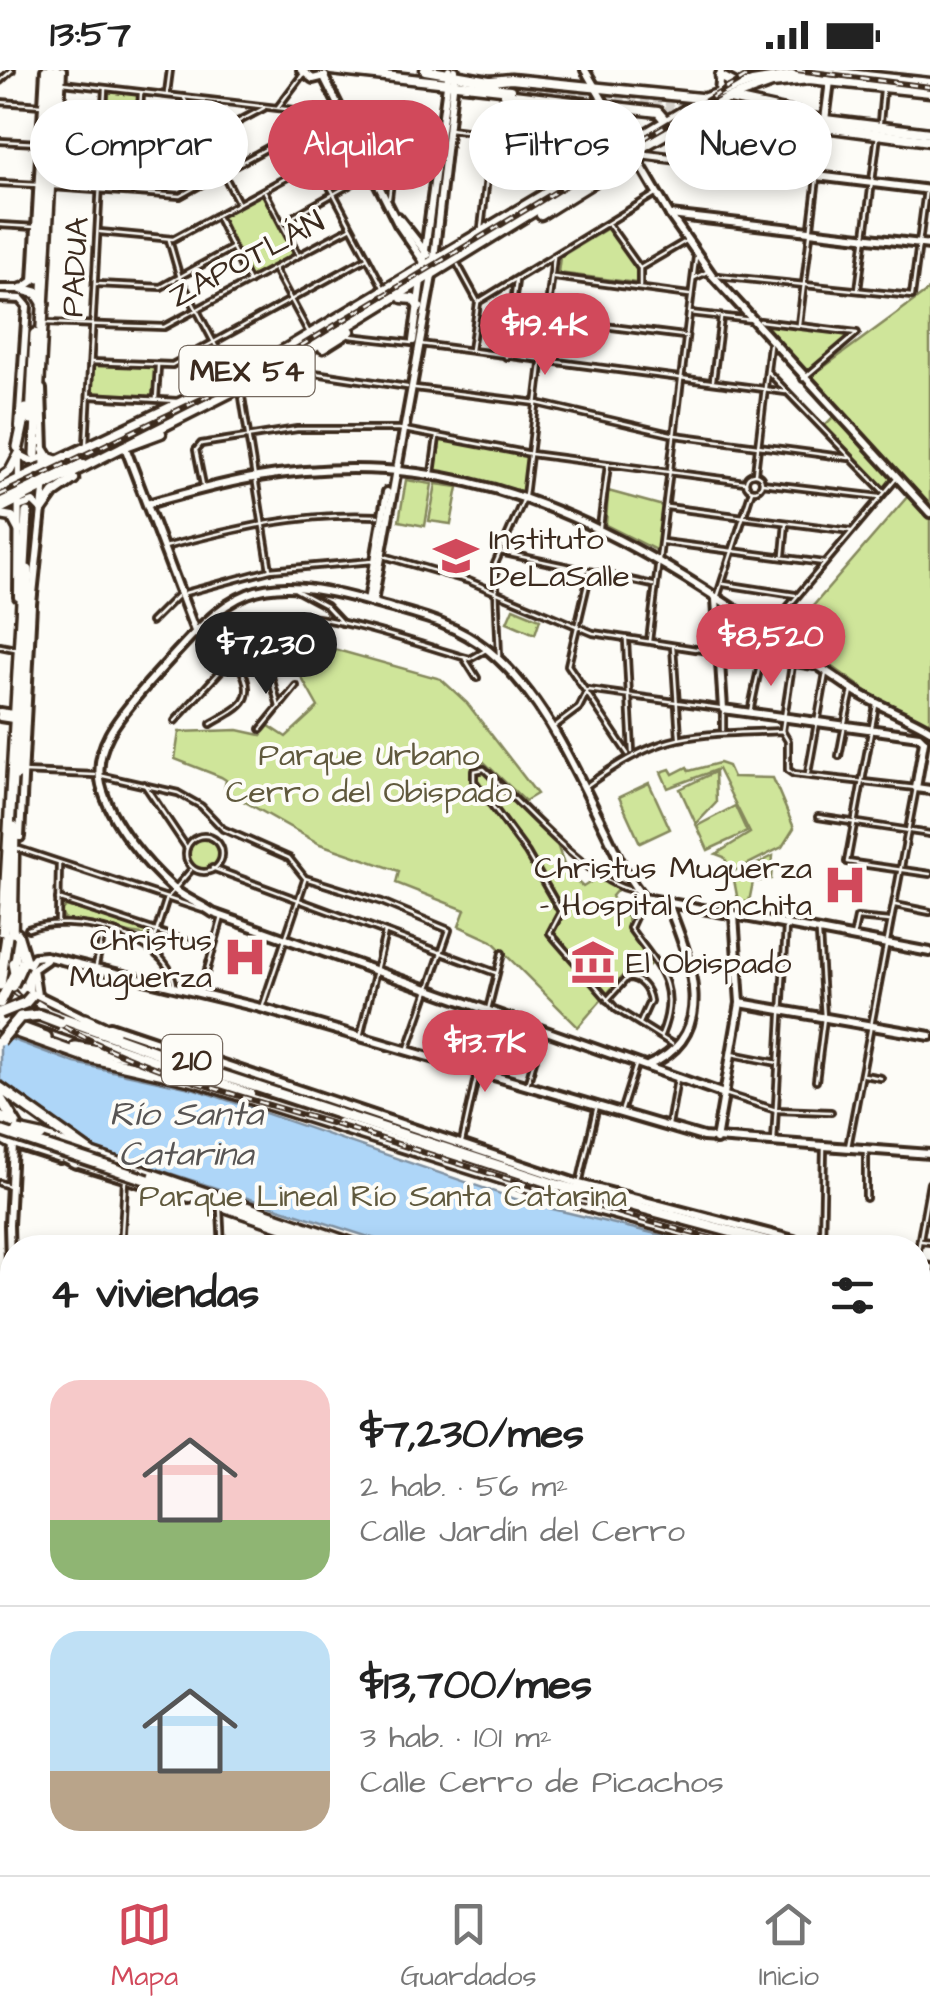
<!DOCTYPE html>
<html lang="es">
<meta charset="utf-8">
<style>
body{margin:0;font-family:"Architects Daughter",sans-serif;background:#f6f6f6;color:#222;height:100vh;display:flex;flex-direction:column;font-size:38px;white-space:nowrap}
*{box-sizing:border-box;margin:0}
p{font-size:32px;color:#767676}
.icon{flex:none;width:55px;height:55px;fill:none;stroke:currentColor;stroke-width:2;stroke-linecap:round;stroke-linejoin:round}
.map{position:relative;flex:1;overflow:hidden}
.details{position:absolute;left:0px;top:1165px;width:930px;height:640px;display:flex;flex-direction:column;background:#fff;border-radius:40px 40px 0 0;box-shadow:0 5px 15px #0003}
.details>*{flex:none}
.banner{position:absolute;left:30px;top:30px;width:870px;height:90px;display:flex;gap:20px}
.price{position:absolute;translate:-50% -85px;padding:0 22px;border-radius:35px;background:#d1495b;color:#fff;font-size:32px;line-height:65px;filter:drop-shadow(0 2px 5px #0008)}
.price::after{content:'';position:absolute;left:50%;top:60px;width:30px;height:22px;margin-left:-15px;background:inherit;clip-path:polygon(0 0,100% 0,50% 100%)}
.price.active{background:#222;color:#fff}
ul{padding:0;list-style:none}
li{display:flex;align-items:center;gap:30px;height:250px;padding:0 50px}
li+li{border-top:2px solid #e0e0e0}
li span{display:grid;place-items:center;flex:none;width:280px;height:200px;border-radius:30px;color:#555}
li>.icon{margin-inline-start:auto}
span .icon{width:120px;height:120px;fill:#fffc;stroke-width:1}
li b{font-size:42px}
h2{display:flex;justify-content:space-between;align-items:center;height:120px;padding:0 50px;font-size:42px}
.pill{padding:0 35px;border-radius:45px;background:#fff;box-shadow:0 5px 15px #0003;font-size:35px;line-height:90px}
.pill.active{background:#d1495b;color:#fff}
.status{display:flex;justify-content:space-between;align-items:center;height:70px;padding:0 50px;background:#fff;direction:ltr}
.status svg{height:28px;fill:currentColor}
.dock{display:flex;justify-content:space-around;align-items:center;height:140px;border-top:2px solid #e0e0e0;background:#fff;font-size:28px;color:#767676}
.dock a{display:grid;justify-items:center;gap:5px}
.dock .active{color:#d1495b}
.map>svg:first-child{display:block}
.green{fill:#cfe59a;stroke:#85885c;stroke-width:2.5}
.water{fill:#aed6f8;stroke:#8091a1;stroke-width:2.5}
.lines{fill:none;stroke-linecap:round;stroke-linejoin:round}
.primary-tunnel{stroke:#d6d2cc;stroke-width:8;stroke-dasharray:8 4;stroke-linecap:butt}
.highway-tunnel{stroke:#d6d2cc;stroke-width:9;stroke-dasharray:9 4.5;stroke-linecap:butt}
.street-casing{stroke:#3b2a1e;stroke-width:10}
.secondary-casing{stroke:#3b2a1e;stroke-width:14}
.primary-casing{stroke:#3b2a1e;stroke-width:15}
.highway-casing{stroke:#3b2a1e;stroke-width:16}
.street{stroke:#fdfcf7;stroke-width:2.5}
.secondary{stroke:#fdfcf7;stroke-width:6}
.primary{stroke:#fdfcf7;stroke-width:8}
.highway{stroke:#fdfcf7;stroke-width:9}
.rail-casing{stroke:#3b2a1e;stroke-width:6}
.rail{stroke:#fdfcf7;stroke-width:2.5;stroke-dasharray:8;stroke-linecap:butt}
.secondary-bridge-casing{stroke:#3b2a1e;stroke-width:14;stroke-linecap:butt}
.highway-bridge-casing{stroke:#3b2a1e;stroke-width:16;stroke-linecap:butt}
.secondary-bridge{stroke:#fdfcf7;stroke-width:6}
.highway-bridge{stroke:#fdfcf7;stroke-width:9}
.labels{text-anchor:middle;stroke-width:8;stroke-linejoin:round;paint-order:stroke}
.shield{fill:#fdfcf7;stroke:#75695f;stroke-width:2.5}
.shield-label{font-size:30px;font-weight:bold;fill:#3b2a1e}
.street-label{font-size:32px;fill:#3b2a1e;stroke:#fdfcf7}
.poi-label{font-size:32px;fill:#3b2a1e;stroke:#fdfcf7;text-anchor:start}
.park-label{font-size:32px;fill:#60593d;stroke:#fdfcf7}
.water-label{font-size:35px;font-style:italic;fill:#585554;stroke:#fdfcf7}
</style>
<div class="status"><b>13:57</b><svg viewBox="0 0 49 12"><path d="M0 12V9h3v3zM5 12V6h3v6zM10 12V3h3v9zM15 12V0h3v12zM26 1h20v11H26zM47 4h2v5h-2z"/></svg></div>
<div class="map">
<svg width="930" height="1805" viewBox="0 0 930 1805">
<rect width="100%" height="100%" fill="#fdfcf7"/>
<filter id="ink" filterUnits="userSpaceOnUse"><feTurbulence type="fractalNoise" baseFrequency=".01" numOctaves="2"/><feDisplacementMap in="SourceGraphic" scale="20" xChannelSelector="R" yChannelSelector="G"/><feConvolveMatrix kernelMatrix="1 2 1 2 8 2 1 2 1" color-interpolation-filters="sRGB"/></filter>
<g filter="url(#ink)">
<!-- green -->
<g class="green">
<path d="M109,22L139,25L136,75L106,72Z"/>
<path d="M264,122L296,182L251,208L220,147Z"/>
<path d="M608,158L638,200L636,213L558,203L560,187Z"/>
<path d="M930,219V436L809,308Z"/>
<path d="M760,252L856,262L857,266L807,302Z"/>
<path d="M92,295L155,297L154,327L90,325Z"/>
<path d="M834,346L892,407L884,419L824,356Z"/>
<path d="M441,366L529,384L522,421L435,402Z"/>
<path d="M406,410L432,414L425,456L399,451Z"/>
<path d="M436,414L458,417L451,454L429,451Z"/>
<path d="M608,421L663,436L658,481L606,455Z"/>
<path d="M908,426L930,449V654L875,627L788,565Z"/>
<path d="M513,538L540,549L535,564L507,552Z"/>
<path d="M287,566L441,609L467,633L537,724L525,731L484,692L479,695L556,771L566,801L583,817L602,805L619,818L612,826L618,842L627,847L628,857L655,890L634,908L624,904L578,957L492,871L459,856L465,840L396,813L399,801L320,774L224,720L226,710L221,707L175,689L179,662L238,660L261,665L269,656L286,667L318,637L281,571Z"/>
<path d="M719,693L728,696L733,707L773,708L794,758L782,777L732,802L724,787L716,784L750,763L718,699L668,718L661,702L670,699L673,704L687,697L689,701Z"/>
<path d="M715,702L716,733L696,754L680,719Z"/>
<path d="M649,713L670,759L640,773L619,727Z"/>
<path d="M735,736L747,762L708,780L697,756Z"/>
<circle cx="204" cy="784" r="18"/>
<path d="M773,786L771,809L753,812L749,832L738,831L734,810L729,808Z"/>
<path d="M66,836L149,861L153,867L66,852L60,841Z"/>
<path d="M0,1341L12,1353V1442L0,1438Z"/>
<path d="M12,1502L2,1571L0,1506Z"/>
<path d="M918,1628L930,1631V1805H883L860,1793L918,1792Z"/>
<path d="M209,1793H247L255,1805H211Z"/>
</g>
<!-- water -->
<g class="water">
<path d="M0,965L75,993L195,1019L524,1132L710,1177H400L88,1077L0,1011Z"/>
<path d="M918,1226L930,1229V1315L918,1312Z"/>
</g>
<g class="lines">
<!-- primary-tunnel -->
<g class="primary-tunnel">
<path d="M510,14L793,46"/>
<path d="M510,20L794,53"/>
<path d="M918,1760L930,1719"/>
<path d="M904,1805L908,1792"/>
<path d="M924,1805L930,1786"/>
</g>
<!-- highway-tunnel -->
<g class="highway-tunnel">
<path d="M35,264L39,208"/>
<path d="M27,443L30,383"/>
</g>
<!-- street casing -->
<g class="street-casing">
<g id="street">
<path d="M0,11L12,0"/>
<path d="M63,13L338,45"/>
<path d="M167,23L170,0"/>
<path d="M184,28L238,132"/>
<path d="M0,32L42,35"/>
<path d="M278,37L303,4"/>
<path d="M290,41L384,219"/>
<path d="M346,46L438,58"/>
<path d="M880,52L883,20"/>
<path d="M450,59L535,70"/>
<path d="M555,59L579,100"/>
<path d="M0,71L38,73"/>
<path d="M104,75L183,81L264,38"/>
<path d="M138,78L141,23"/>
<path d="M488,99L589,36"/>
<path d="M0,113L38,115"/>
<path d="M53,117L180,126L300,60"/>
<path d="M265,122L298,185"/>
<path d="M389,128L398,54"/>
<path d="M218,148L249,212"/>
<path d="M282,153L369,104"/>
<path d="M0,155L35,157"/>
<path d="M609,155L639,197"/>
<path d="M481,158L492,66"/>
<path d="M100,162L173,169L317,91"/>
<path d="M169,170L180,208L230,303"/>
<path d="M458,195L477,230"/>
<path d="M640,198L686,171"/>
<path d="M275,200L309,263"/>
<path d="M718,206L912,226L926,120"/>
<path d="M554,207L689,225"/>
<path d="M694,208L709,201"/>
<path d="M97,214L161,217L232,178"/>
<path d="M640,216V199"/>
<path d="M858,220L878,65"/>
<path d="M478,232L657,123"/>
<path d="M690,243L752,250"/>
<path d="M548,249L684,266"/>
<path d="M760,251L857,263L803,309"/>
<path d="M45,253L164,257L350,158"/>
<path d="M799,254L817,108"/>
<path d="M350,266L412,273"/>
<path d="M420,274L786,322"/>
<path d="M471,280L478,233"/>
<path d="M506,287L516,211"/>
<path d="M91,292L172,295L367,188"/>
<path d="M282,298L407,317"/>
<path d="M768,302L883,421"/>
<path d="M713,310L721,248"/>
<path d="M415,318L537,333L675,365L849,388"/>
<path d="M241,321L270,500"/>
<path d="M90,326L177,331"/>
<path d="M156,328L158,296"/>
<path d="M86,375L105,19"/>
<path d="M432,403L437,367"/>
<path d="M755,403L770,275"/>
<circle cx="754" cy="412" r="8"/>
<path d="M762,413L880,427"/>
<path d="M203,415L196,380L201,374L297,359H399L531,384L745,412"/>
<path d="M667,437L851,461"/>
<path d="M600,457L608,395"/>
<path d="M663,472L824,493"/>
<path d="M165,477C237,458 304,442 378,446"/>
<path d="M500,482L653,515"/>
<path d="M783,485L786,453"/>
<path d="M384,486L469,511L593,563L715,582"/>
<path d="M590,502L568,595L628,684"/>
<path d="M724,514L795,525"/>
<path d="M296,520L326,536L342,553"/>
<path d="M185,523L270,500L373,491"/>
<path d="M717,528L752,420"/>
<path d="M151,552L177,526"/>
<path d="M206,556C220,570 258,607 244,631C239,640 220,648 211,654"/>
<path d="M259,561L279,637"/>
<path d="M626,570L632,682"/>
<path d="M649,571L696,187"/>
<path d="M0,576L15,579"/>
<path d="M673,576L679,667"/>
<path d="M723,583L814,597"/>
<path d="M499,586L495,494L525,426L554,187"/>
<path d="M465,589L477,608"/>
<path d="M876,635L847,792L930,804"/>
<path d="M750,642L767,562L896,409"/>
<path d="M723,643V660"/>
<path d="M175,651L267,550C300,531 428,578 470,589L486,580"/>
<path d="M845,652L852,621"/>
<path d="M555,656L579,638L588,620L719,638"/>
<path d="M261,659L296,616"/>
<path d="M782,661L792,595"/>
<path d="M839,686L844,660"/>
<path d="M23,702L95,705"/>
<path d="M808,703L826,603"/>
<path d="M103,706L178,723L201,736L223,759L289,788L305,808L382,832L449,860L407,981"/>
<path d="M144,714L187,778"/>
<path d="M585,717C662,660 690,665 782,661L788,671V700L794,704L916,718L848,1077"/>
<path d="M818,747L930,764"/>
<circle cx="204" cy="784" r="18"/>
<path d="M19,779L203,840"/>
<path d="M212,798L496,903"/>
<path d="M633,820C593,816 516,728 484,699L474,701V711L527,783L561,842L550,863L616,939L672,974"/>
<path d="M58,829L189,872"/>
<path d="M643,830L630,858C656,895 682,915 661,965"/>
<path d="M895,835L930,842"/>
<path d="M58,851L59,794"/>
<path d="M28,859C68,843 167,864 174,914"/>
<path d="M853,867L857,848L889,851"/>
<path d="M152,875L167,828L191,800"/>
<path d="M96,895L103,864"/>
<path d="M201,921L222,847"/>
<path d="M607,930L627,908C640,908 648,918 650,931L640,953"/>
<path d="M263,935L305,810"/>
<path d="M360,967L385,863"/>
<path d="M482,969L535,985"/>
<path d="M732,984L778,993"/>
<path d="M474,996L502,883"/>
<path d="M864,1005L881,1008"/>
<path d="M816,1011L824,948L819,864"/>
<path d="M527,1015L543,960"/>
<path d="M725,1024L776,1040L831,1042"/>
<path d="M622,1039L636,995"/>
<path d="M669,1055L677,1009"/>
<path d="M462,1072L477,1003"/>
<path d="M774,1072L786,856"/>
<path d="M580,1110L596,1040"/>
<path d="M0,1113L9,1116"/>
<path d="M866,1128V1082"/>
<path d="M220,1139L222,1178"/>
<path d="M122,1170L189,1178"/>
<path d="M921,1171L930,1172"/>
<path d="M822,1174L824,1078"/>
<path d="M121,1178L125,1111"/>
<path d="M918,1180L930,1113"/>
<path d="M0,1225L8,1228"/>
<path d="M0,1281L12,1296"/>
<path d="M918,1404L930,1405"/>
<path d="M918,1445L930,1450"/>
<path d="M0,1468L4,1467"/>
<path d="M918,1503L926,1521L920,1544L928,1554L925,1569L930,1572"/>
<path d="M7,1675L11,1604"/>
<path d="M88,1792L123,1805"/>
<path d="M247,1792L255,1805"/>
<path d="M370,1792L401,1805"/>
<path d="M459,1792L485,1805"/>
<path d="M662,1792L677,1805"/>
<path d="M800,1792L807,1805"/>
<path d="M857,1792L879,1805"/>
<path d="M122,1803L125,1792"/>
<path d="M72,1805L73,1792"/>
<path d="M144,1805L147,1792"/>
<path d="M249,1805L256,1792"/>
<path d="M291,1805L296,1792"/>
<path d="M429,1805L434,1792"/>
<path d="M547,1805L551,1792"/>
</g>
</g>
<!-- secondary casing -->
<g class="secondary-casing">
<g id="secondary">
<path d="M301,0L313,9L325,6"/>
<path d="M585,0L670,145L712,205L930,443"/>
<path d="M324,7L398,154L425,193"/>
<path d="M719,23L721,0"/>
<path d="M825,50L830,11"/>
<path d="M639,84L930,120"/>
<path d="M53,93L58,79L62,0"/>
<path d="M670,145L930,175"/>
<path d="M398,147L428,185"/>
<path d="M0,219H22L33,211L45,0"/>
<path d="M0,228L21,229L27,236L19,357"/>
<path d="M413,271L449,0"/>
<path d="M125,377L195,561"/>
<path d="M20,385L32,391L44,387"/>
<path d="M147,434C184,424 221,413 258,407C503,366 660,488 849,617C874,635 904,644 930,660"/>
<path d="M19,437L33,432L41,440"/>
<path d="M18,527L19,385"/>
<path d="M716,529L723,639L919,666L924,671"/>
<path d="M368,531L387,422"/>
<path d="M373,532L432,206L455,0"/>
<path d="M0,642L13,644"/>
<path d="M0,647L13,649"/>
<path d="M924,671L916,718L930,720"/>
<path d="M20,767L32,534L45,411L42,319"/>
<path d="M46,890L33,899L37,925L88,950"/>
<path d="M28,897L34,887L45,886L261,938L703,1067L930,1084"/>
<path d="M740,933L930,966"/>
<path d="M110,956L579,1114L794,1170"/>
<path d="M649,995C720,965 690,890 669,836"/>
<path d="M724,1024L213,843C201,834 185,829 174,819C146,794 110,752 101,715C92,675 122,644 146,616C231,521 247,496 377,534C416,545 455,553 488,580C542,624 573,695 603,756C615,780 626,808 644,828L930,882"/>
<path d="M716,1070L740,933L734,845"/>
<path d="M72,1092L189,1128"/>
<path d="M295,1165L326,1176"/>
<path d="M811,1173L830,1178"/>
<path d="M918,1196L930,1198"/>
<path d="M12,1267L9,1155L13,1074L60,1089"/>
<path d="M5,1571L12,1535"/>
<path d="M0,1805L4,1647"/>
</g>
</g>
<!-- primary casing -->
<g class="primary-casing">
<g id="primary">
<path d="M331,0L510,20"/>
<path d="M425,0L495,12"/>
<path d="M720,6L739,16"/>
<path d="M491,11L511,9L700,28"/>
<path d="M505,24L658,42L664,49"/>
<path d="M730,29L799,44"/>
<path d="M793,46L930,63"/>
<path d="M689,52L703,48L800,58L819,56"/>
<path d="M794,53L930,71"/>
<path d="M541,145L631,89"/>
<path d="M402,228L413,229L419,237"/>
<path d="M323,278L350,261"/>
<path d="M123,377L161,363"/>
<path d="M44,380L49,388L58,391"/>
<path d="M0,408L10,401L19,384"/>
<path d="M0,418L259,295L705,28L752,12L820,1L930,13"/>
<path d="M0,432L82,394"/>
<path d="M0,439L281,297L588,108L727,29L772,13L809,9L930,22"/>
<path d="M42,440L54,423L74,409"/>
<path d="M0,445L12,447L19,460"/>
<path d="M0,923L17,932"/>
<path d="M4,938L170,996"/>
<path d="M202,1007L250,1024"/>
<path d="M340,1053L460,1091"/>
<path d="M737,1172L759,1178"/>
<path d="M918,1214L930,1218"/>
</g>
</g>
<!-- highway casing -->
<g class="highway-casing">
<g id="highway">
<path d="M39,208L50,0"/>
<path d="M22,219L37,223L44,234"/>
<path d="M31,350L35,264"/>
<path d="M18,377L26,339"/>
<path d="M35,384L56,0"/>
<path d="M17,705L28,500"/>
<path d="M14,757L12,874L17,898"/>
<path d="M17,864L28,900V920"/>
<path d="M3,866L27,443"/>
<path d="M1,891L32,932L49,943L161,984L218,998"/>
<path d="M85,949L114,962"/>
<path d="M0,950L46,967"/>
<path d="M0,956L84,986L195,1011L598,1139L744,1178"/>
<path d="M75,977L122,985"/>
<path d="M164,990L210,1007"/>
<path d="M206,1000L557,1115L792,1178"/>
<path d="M0,1018L92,1084L365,1178"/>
<path d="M0,1028L19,1059"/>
<path d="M0,1046L18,1061"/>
<path d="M41,1066L71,1077"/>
<path d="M0,1067L13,1074"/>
<path d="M53,1081L76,1093"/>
<path d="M150,1111L346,1178"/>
<path d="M788,1173L815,1178"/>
<path d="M918,1204L930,1206"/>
<path d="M918,1221L930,1224"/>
<path d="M0,1322L12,1334"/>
<path d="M918,1328L930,1331"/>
<path d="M0,1333L12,1345"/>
<path d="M918,1335L930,1337"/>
<path d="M0,1491L12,1487"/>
<path d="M0,1500L12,1498"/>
<path d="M0,1579L12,1582"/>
<path d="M11,1601L12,1598"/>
<path d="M484,1792L499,1805"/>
<path d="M502,1792L517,1805"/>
</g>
</g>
<!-- street -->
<use href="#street" class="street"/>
<!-- secondary -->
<use href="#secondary" class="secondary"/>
<!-- primary -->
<use href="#primary" class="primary"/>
<!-- highway -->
<use href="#highway" class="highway"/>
<!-- rail casing -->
<g class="rail-casing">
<g id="rail">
<path d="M797,0L930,17"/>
<path d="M0,425L256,303L757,0"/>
<path d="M0,910C81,989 247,1027 354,1060C485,1102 615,1144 748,1178"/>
<path d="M918,1223L930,1226"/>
</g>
</g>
<!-- rail -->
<use href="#rail" class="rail"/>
<!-- secondary-bridge casing -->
<g class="secondary-bridge-casing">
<path id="secondary-bridge" d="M4,1647L5,1571"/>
</g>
<!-- highway-bridge casing -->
<g class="highway-bridge-casing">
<g id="highway-bridge">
<path d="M0,915L7,866"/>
<path d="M12,916L22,894"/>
<path d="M0,933L15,903L13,893"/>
<path d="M0,943L25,933L32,925"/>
<path d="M0,971L20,947L40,945L61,953"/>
<path d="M0,1061L148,1110"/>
<path d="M18,1061L41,1066"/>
</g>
</g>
<!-- secondary-bridge -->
<use href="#secondary-bridge" class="secondary-bridge"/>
<!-- highway-bridge -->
<use href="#highway-bridge" class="highway-bridge"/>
</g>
</g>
<!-- icons -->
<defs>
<g id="university-bare" transform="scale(3.45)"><path d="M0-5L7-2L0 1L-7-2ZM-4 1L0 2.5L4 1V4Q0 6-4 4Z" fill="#d1495b" stroke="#fdfcf7" stroke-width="2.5" paint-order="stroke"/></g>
<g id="hospital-bare" transform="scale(3.45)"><path d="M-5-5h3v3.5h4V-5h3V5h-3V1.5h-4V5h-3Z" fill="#d1495b" stroke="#fdfcf7" stroke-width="2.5" paint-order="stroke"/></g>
<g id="museum-bare" transform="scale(3.45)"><path d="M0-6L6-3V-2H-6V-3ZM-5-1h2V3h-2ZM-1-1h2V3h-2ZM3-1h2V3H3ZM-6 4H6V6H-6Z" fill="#d1495b" stroke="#fdfcf7" stroke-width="2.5" paint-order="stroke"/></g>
</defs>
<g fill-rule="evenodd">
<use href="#university-bare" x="456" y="486"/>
<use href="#hospital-bare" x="845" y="815"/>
<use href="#hospital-bare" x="245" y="887"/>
<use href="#museum-bare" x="593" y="892"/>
</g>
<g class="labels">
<!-- shield labels -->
<g class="shield">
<rect x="179.5" y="276" width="135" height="50" rx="8"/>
<rect x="162" y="965" width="60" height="50" rx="8"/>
</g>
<g class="shield-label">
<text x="247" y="311">MEX 54</text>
<text x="192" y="1000">210</text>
</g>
<!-- street labels -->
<g class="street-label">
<text transform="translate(246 188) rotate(-28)" y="11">ZAPOTLÁN</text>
<text transform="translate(74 197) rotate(-87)" y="11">PADUA</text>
</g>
<!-- poi labels -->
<g class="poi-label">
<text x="489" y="479">Instituto<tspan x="489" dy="37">DeLaSalle</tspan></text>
<text x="812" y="808" text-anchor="end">Christus Muguerza<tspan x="812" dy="37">- Hospital Conchita</tspan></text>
<text x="212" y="880" text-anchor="end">Christus<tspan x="212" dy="37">Muguerza</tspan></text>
<text x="626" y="903">El Obispado</text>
</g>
<!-- park labels -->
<g class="park-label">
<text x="369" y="695">Parque Urbano<tspan x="369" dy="37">Cerro del Obispado</tspan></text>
<text x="383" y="1136">Parque Lineal Río Santa Catarina</text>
</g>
<!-- water labels -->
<g class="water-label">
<text x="186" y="1055">Río Santa<tspan x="186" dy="40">Catarina</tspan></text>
</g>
</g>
</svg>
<b class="price" style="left:545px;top:308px">$19.4K</b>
<b class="price" style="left:771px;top:619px">$8,520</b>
<b class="price active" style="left:266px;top:627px">$7,230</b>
<b class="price" style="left:485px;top:1025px">$13.7K</b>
<div class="banner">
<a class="pill">Comprar</a>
<a class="pill active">Alquilar</a>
<a class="pill">Filtros</a>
<a class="pill">Nuevo</a>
</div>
<section class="details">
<h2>4 viviendas<svg class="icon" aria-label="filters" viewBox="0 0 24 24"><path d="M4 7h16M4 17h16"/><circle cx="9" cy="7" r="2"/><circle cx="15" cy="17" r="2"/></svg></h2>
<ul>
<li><span style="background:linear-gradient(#f6c9c9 70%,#8fb573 0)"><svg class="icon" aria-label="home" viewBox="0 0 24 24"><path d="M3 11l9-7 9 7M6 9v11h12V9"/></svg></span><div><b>$7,230/mes</b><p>2 hab. · 56 m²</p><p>Calle Jardín del Cerro</p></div></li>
<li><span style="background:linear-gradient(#bfe0f5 70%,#b9a48a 0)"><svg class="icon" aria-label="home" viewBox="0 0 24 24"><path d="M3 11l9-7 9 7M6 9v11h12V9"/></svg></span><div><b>$13,700/mes</b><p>3 hab. · 101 m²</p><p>Calle Cerro de Picachos</p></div></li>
</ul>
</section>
</div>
<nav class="dock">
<a class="active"><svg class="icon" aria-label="map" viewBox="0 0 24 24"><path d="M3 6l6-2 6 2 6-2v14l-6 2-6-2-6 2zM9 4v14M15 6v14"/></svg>Mapa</a>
<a><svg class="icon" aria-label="saved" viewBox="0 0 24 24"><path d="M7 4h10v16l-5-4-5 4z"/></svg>Guardados</a>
<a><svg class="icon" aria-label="home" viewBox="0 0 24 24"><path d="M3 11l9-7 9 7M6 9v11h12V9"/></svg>Inicio</a>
</nav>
